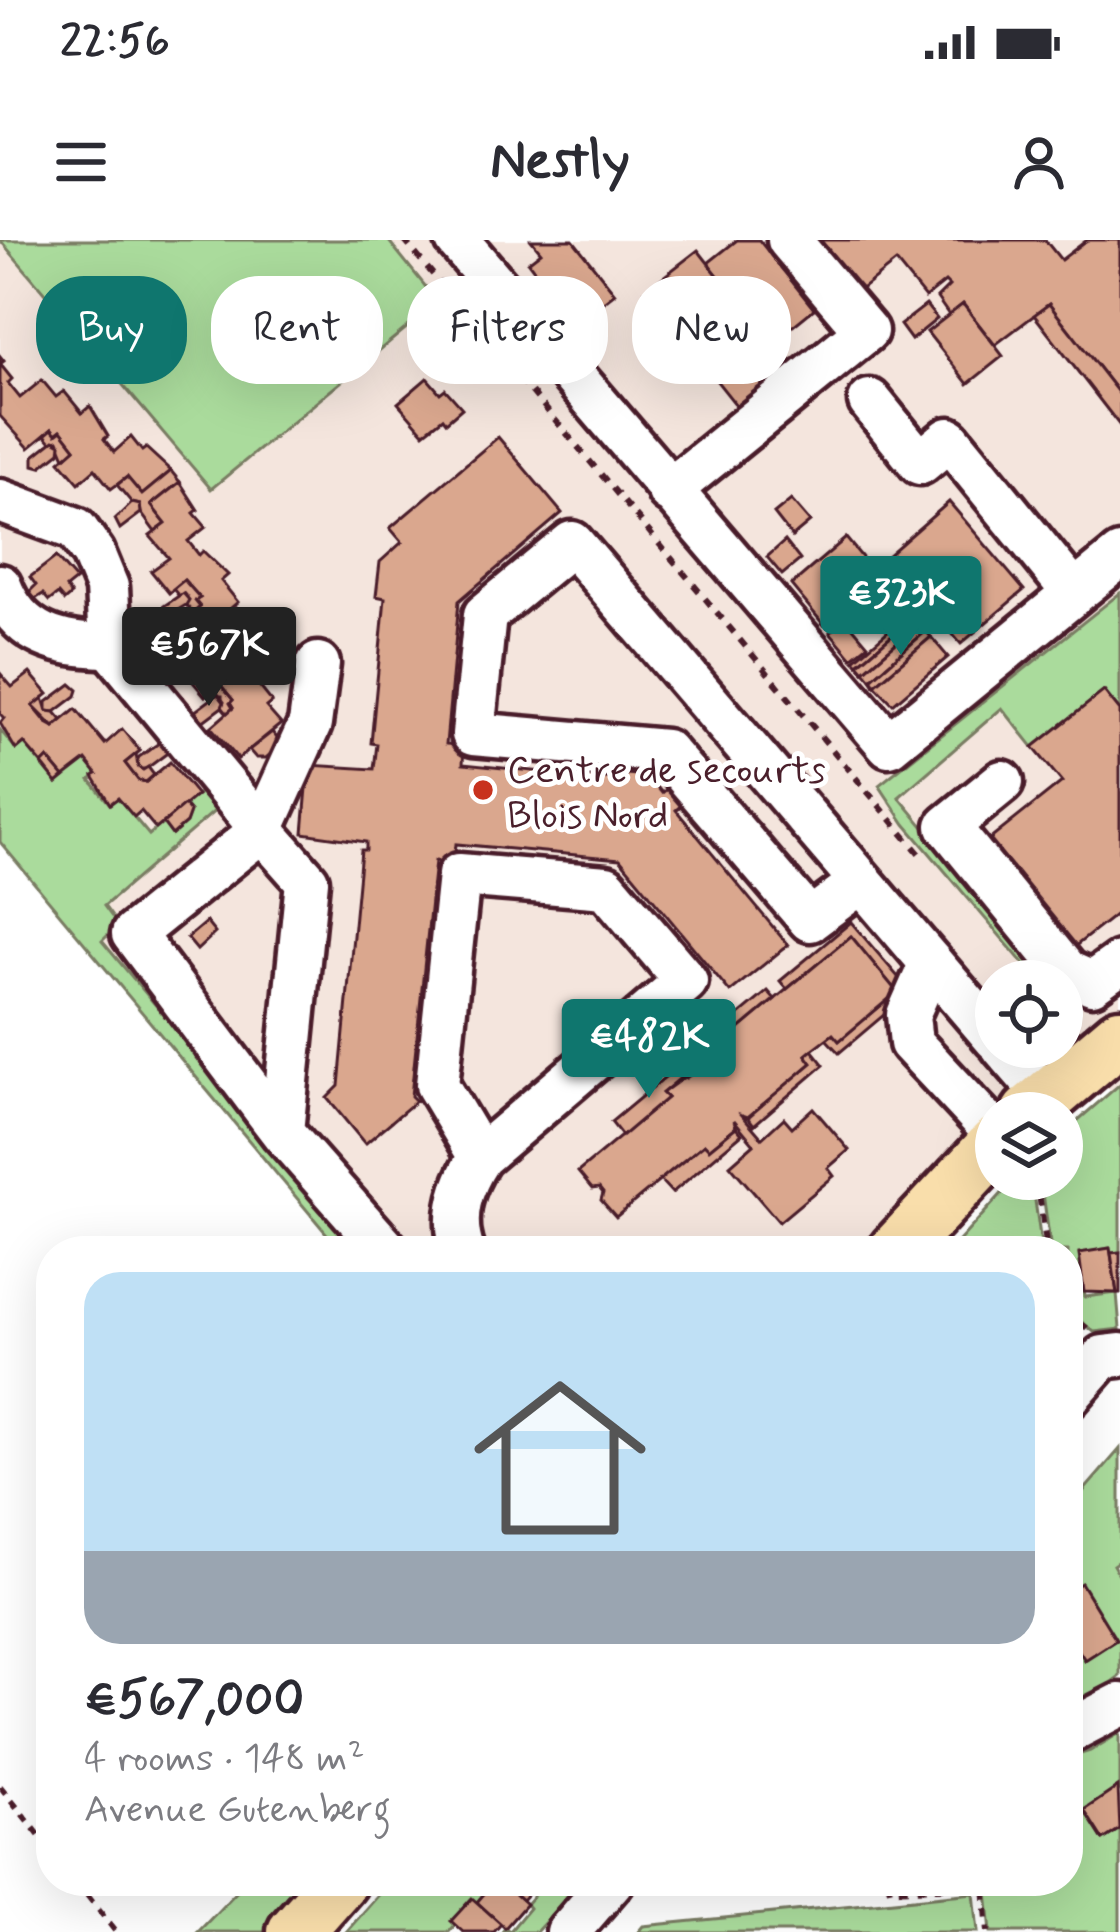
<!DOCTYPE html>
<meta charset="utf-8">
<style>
body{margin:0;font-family:Mynerve,sans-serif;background:#f2f2f3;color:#2b2b33;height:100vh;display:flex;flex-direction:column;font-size:45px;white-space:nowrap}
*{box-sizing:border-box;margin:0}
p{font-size:39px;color:#7c7c81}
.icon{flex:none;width:66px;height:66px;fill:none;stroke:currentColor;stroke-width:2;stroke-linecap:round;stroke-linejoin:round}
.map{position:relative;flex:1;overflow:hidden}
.side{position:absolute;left:36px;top:996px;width:1047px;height:660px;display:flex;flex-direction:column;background:#fff;border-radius:48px;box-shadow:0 12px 48px #0002}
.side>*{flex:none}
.guide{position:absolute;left:36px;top:36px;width:1050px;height:108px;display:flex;gap:24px}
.tools{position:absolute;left:975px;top:720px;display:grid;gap:24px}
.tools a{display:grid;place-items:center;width:108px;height:108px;border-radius:50%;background:#fff;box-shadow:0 12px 48px #0002;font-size:60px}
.price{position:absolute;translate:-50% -102px;padding:0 27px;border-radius:12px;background:#0f766e;color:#fff;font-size:39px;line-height:78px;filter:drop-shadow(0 3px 6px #0008)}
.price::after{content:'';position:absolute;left:50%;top:72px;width:36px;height:27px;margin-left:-18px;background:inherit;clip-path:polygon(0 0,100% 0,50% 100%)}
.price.active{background:#222;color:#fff}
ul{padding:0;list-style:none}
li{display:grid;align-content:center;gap:24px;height:636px;padding:0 48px}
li+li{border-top:3px solid #e1e1e2}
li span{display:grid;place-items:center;height:372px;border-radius:36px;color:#555}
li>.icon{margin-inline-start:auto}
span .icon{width:216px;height:216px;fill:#fffc;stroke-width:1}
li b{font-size:51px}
.tag{padding:0 42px;border-radius:48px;background:#fff;box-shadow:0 12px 48px #0002;font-size:42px;line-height:108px}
.tag.active{background:#0f766e;color:#fff}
.status{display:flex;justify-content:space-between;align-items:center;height:84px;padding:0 60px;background:#fff;direction:ltr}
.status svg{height:33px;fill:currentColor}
header{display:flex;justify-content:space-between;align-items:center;height:156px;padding:0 48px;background:#fff;font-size:54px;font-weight:800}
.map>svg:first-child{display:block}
.built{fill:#f4e5dd;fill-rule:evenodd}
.green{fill:#aadb9c;stroke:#7a7d64;stroke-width:3}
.building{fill:#daa78e;stroke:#4a1f2b;stroke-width:3}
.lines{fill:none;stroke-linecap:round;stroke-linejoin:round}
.minor-casing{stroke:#4a1f2b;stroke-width:51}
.major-casing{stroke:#4a1f2b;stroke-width:63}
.path{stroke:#4a1f2b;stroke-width:6;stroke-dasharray:9 9;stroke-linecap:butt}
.minor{stroke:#fff;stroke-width:42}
.major{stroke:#f9deab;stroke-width:54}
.poi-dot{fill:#c8321e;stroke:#fff;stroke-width:4.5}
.labels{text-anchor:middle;stroke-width:10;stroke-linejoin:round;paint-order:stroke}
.poi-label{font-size:39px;fill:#4a1f2b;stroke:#fff;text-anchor:start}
</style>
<div class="status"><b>22:56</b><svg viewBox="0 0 49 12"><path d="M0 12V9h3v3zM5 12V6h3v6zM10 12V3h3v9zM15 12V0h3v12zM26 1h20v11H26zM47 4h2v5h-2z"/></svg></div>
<header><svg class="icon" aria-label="menu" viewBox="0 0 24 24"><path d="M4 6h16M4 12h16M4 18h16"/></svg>Nestly<svg class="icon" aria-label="person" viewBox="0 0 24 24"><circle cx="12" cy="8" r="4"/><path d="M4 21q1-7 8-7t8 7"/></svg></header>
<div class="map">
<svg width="1120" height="1692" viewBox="0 0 1120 1692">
<rect width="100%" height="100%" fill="#fff"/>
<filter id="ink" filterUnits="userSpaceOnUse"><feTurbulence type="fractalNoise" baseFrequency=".00833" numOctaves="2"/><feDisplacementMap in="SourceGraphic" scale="24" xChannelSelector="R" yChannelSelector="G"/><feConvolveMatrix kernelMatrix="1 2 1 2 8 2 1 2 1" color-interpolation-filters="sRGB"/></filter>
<g filter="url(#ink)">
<!-- built -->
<path class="built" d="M0,0H1120V858L1102,844L996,873L908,1011H341L0,602ZM996,741H1062V807H996Z"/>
<!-- green -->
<g class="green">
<path d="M0,0H388L438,62L211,249Z"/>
<path d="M1120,353V471L1104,451L1033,507L1002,468L899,557L1042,730L1034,736L905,584L879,545Z"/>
<path d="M0,490L16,509L24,503L57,543L86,520L97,534L90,540L109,563L118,558L149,595L163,583L172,595L186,583L190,572L184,565L210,544L224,563L104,666L118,685L102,701L361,1011H341L0,602Z"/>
<path d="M1120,844V1012L1111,1013L1109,1008L1079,1014L1085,1057L1117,1053L1120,1089L1094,1092L1068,1071V1011H1051L1041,939H1062V894Z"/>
<path d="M1015,939H1032L1042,1011H950Z"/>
<path d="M1120,1209V1320L1113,1325L1120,1337V1436L1087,1460L1068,1468V1394L1085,1420L1116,1400L1082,1344L1068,1351V1269Z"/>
<path d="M1120,1493V1550L1118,1548L1084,1570L1103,1600L1120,1589V1692H991L986,1641H1068V1518L1090,1511Z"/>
<path d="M247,1641H313L267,1692H198Z"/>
<path d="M391,1641H495L477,1662L471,1659L452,1681L455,1685L449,1692H346Z"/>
<path d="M546,1641H582L536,1692H502L505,1688L510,1691L529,1668L526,1664Z"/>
<path d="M974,1653L978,1692H638L643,1686Z"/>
</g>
<!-- building -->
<g class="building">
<path d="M531,0H573L615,53L575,84L528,22L541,12Z"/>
<path d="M737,0H759L814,69L772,103L708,23Z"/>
<path d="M812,0H1045L1061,20L1087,0H1120V155L1049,64L995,105L963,64L949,75L937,58L949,46L945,42L925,58L896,22L854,55Z"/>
<path d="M698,10L790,128L739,169L645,51Z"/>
<path d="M963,64L1003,116L968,144L927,92Z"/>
<path d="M1049,64L1120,155V186L1034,75Z"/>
<path d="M926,65L937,79L911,100L900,85Z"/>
<path d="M0,116L4,121L0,124L12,139L8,143L20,158L42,140L56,157L64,151L82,173L90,166L108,196L104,199L114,212L131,197L142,211L146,208L171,231L142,255L127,237L111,249L95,229L79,243L60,221L75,208L61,190L56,194L52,189L29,208L0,176Z"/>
<path d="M427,138L440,153L445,149L462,168L446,182L443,178L424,193L398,163Z"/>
<path d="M52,189L56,194L61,190L75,208L65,217L58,200L51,202L45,195Z"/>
<path d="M498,197L562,273L459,361L446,504L464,506L463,524L624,540L626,534L648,536L662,553L670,546L684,563L676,570L788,705L730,752L620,619L456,604L454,622L435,621L411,856L416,861L365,904L327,858L339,846L361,610H366V602L303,593L309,525L374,529L377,504L371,503L385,358L376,356L380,322L402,302L390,288Z"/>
<path d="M54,200L61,204L60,212L41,227L34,225V216Z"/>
<path d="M171,231L180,242L151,265L166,284L155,292L141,273L140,265L132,263L117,245L127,237L142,255Z"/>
<path d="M180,242L198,270L194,273L206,287L188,301L199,315L203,311L228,335L221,341L238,362L231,368L246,386L224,403L235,416L240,414L264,436L256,442L272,462L266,467L281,484L238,519L211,487L233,468L230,463L233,460L219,443L205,456L187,435L205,420L177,386L200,367L195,361L200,358L184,340L169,353L151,331L169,318L150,296L166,284L151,265Z"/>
<path d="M791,260L810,282L792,297L774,274Z"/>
<path d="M949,262L1024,350L961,404L886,317Z"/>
<path d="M132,263L140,265L141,273L120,289L115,279Z"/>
<path d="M846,298L879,338L824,385L791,345Z"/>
<path d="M785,301L800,320L782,335L767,317Z"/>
<path d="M56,317L76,340L66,348L71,355L64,361L58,354L49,361L43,354L35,359L29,352L36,345L30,337Z"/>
<path d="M184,340L200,358L195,361L200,367L193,373L186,365L187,357L178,355L173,349Z"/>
<path d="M183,353L189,360L186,365L163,379L159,373L161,368Z"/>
<path d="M910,372L914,376L858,424L854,420Z"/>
<path d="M914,376L919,383L864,431L858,424Z"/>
<path d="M846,379L868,405L852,418L830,392Z"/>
<path d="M919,383L926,391L871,439L864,431Z"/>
<path d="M926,391L931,397L875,445L871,439Z"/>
<path d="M931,397L948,417L893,464L875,445Z"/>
<path d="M0,433L12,447L30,433L48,454L33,466L47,483L54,487L76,469L105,504L122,489L140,511L125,523L138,540L146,542L170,522L197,555L156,589L141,571L134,577L118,558L110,564L93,536L97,534L86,520L64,537L48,518L42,524L24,503L16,510L0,483L4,478L0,474Z"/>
<path d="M219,443L233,460L230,463L233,468L227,473L222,467V456H213L209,451Z"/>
<path d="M71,444L78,450L76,456L55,472L47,471V462Z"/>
<path d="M1104,451L1120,471V671L1073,708L989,600L1062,542L1033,507Z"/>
<path d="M218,454L224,462L222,467L202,482L194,479V472Z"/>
<path d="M43,458L47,471L55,472L62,480L54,487L33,466Z"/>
<path d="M272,492L282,504L266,518H256L249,510Z"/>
<path d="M162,501L168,507L166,514L146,529H140L136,523L139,517Z"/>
<path d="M136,514L138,527L143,530L148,527L154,535L146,542L138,540L125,523Z"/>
<path d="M48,518L64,537L57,543L42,524Z"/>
<path d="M184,565L190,572L186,583L172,595L163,583Z"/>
<path d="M206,682L215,693L197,710L187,698Z"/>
<path d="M851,682L911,752L839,813L826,799L833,794L839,801L897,752L851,696L787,749L780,741Z"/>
<path d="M851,696L897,752L839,801L833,794L812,810L806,815L812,823L748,877L742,875L762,898L784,878L792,887L813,868L849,910L828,928L834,936L779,982L730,925L754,904L734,880L736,887L709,909L704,904L616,977L601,960L603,953L599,948L592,949L578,932L667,858L662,853L712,817L709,814Z"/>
<path d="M768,751L775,759L709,814L712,817L704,824L695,812Z"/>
<path d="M812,810L824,825L754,885L748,877L812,823L806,815Z"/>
<path d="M683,822L693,833L686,838L684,835L662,853L667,858L622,896L611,882Z"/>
<path d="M736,887L742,894L672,953L660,940L704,904L709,909Z"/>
<path d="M1110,1008L1117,1053L1084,1052L1079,1013Z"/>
<path d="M1120,1012V1053H1117L1111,1013Z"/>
<path d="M1081,1343L1116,1400L1085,1420L1068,1394V1351Z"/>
<path d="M1118,1547L1120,1589L1103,1600L1084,1570Z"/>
<path d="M495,1641H501L526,1664L505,1688L477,1662Z"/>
<path d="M501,1641H539L522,1660Z"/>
<path d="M472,1658L501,1684L494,1692H463L451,1681Z"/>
</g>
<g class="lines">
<!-- minor casing -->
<g class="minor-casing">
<g id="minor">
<path d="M457,0L889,505L1120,316"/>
<path d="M870,161L920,223L949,199L1074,353"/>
<path d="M669,251L866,91L789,0"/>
<path d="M0,261L76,289L93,313L107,347L110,406L262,590L310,484L318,424"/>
<path d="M0,346C19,396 60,406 110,406"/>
<path d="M1002,542L948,586L1067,732L1092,743L1120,723"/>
<path d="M861,642L810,680L665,511L473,494L485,375L572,303L996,799"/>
<path d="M931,723L908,775L911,803L996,894"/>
<path d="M1003,807L1047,858"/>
<path d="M282,892L307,641L262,590L133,694L272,879L282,892L387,1011"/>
<path d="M463,1011C451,977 461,946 480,917L686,741L606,647L459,635L437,845L480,917"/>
<path d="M1068,1157L1103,1117L1120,1115"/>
<path d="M1068,1492L1120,1465"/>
<path d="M568,1692L612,1641"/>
</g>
</g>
<!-- major casing -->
<g class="major-casing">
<g id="major">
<path d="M1029,873L1120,796"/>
<path d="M896,1011L996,904"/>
<path d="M295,1692L340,1641"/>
</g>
</g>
<!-- path -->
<g class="path">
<path d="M404,0L919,613"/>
<path d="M1037,939L1047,1011"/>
<path d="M1068,1073L1087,1088"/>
<path d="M0,1546L51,1610"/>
<path d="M76,1641L116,1692"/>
<path d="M888,1641L890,1650L984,1646L988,1692"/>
</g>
<!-- minor -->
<use href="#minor" class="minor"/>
<!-- major -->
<use href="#major" class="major"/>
</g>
</g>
<!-- markers -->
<circle class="poi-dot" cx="483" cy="550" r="12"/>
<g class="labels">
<!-- poi labels -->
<g class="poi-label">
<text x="507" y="542">Centre de secourts<tspan x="507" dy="45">Blois Nord</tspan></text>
</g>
</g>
</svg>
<div class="tools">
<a><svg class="icon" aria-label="locate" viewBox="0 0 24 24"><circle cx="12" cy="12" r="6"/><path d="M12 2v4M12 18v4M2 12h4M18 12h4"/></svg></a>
<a><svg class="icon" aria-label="layers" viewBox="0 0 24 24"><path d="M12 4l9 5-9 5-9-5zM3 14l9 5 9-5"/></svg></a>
</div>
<b class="price" style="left:901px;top:418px">€323K</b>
<b class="price active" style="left:209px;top:469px">€567K</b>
<b class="price" style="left:649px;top:861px">€482K</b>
<div class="guide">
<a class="tag active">Buy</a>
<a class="tag">Rent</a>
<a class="tag">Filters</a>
<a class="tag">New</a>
</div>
<section class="side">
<ul>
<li><span style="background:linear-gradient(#bfe0f5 75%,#9aa5b1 0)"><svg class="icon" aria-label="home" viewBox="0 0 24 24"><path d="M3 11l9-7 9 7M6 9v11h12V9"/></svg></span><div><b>€567,000</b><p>4 rooms · 148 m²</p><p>Avenue Gutenberg</p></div></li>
</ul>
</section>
</div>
